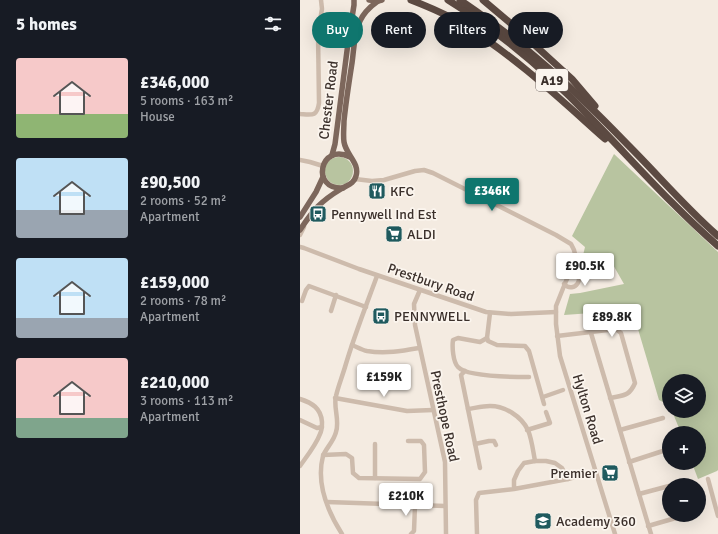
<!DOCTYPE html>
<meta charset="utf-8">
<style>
body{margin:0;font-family:Signika,sans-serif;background:#20242c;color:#f1f3f6;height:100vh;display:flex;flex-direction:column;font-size:15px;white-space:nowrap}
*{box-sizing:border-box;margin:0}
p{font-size:13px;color:#9ea1a6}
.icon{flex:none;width:22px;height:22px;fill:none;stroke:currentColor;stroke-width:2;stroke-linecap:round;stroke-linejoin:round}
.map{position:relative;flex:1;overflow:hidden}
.details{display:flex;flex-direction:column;background:#171b24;width:300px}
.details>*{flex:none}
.hud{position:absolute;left:12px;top:12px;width:346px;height:36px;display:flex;gap:8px}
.tools{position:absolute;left:362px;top:374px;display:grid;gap:8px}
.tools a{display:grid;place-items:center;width:44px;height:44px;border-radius:50%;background:#171b24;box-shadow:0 4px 16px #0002;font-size:20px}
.price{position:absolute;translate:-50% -34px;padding:0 9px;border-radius:4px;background:#fff;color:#222;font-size:13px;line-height:26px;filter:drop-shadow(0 1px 2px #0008)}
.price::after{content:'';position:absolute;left:50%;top:24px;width:12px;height:9px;margin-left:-6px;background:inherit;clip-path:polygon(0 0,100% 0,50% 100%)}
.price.on{background:#0f766e;color:#fff}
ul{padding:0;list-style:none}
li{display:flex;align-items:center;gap:12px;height:100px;padding:0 16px}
li span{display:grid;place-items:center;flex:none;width:112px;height:80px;border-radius:4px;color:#555}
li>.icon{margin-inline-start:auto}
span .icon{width:48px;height:48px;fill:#fffc;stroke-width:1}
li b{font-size:17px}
h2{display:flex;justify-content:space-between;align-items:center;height:48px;padding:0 16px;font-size:17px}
.chip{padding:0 14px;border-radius:18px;background:#171b24;box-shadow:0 4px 16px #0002;font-size:14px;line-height:36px}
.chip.on{background:#0f766e;color:#fff}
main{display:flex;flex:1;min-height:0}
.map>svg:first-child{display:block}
.green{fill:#b8c4a0}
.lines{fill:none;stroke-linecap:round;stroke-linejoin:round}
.minor{stroke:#cdbbac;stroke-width:4.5}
.major{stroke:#7d675c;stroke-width:5.5}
.highway{stroke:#5c4a42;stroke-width:7}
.labels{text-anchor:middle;stroke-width:3.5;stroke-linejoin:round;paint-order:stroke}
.shield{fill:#fbf5ee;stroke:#756b66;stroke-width:1}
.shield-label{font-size:13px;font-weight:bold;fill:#3b302b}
.street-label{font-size:14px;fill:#3b302b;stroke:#fbf5ee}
.poi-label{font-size:14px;fill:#3b302b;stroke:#fbf5ee;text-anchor:start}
</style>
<main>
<section class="details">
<h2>5 homes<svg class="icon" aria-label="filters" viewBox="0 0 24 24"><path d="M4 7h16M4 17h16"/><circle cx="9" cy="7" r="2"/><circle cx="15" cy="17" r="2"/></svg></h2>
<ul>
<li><span style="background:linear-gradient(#f6c9c9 70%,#8fb573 0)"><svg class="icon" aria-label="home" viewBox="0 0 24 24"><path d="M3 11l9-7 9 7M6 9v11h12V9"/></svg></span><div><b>£346,000</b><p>5 rooms · 163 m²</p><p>House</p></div></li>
<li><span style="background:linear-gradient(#bfe0f5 65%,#9aa5b1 0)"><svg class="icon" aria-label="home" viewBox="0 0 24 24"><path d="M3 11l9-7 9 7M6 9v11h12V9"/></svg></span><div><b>£90,500</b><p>2 rooms · 52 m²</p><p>Apartment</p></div></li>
<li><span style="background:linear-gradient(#bfe0f5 75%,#9aa5b1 0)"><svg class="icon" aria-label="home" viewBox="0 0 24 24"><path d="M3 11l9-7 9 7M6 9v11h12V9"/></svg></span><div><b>£159,000</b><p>2 rooms · 78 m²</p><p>Apartment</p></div></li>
<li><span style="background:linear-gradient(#f6c9c9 75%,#7fa58c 0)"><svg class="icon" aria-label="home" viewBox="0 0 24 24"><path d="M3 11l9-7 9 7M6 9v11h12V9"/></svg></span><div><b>£210,000</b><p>3 rooms · 113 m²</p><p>Apartment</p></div></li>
</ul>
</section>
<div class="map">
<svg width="418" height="534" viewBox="0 0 418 534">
<rect width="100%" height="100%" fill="#f4ebe1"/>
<!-- green -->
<g class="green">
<path d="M314,154L418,252V470L417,471L398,479L392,463H399V433H381L372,411H399V381H369V405L359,400L335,319L320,311L264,315L270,294L280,293L324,284L312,263L287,275L280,268L285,247L272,236Z"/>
<circle cx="39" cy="171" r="14"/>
</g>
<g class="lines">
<!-- minor -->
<g class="minor">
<path d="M0,114C12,115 17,117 19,103L18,32L22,9L21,0"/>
<path d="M0,160L10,162L23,166"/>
<path d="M55,179L72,181L84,180L115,171L124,170L133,173L256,235L271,244L274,250L276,258L273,267L266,281L256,306V324L260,356L315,534"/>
<path d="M0,235L4,227"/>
<path d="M0,247L4,248L59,269L186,312L211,314L256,312"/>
<path d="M264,284C274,295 288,276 271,270"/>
<path d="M120,290L114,304L115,325L145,462L146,534"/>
<path d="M2,301L6,290L9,286L66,307"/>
<path d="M31,311L36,295"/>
<path d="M190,313L187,338L188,341L197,345L225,346L229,351L244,404"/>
<path d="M291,333L351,534"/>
<path d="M257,336L316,329L321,333L335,383C329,397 323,395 310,398"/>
<path d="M187,338L180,342L158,338L153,340C152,347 153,362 158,367C167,377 215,377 229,377"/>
<path d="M52,345C57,347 62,350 67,351C85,354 102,351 119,348"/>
<path d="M165,371L161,375L180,468"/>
<path d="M243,397L263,390"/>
<path d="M35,398L107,411L133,410"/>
<path d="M0,399C12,403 21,408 22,422C22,426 22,430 20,434C16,445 7,456 0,466"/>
<path d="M168,409C175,408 183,406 190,406C205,406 221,416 228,430C232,440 233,451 235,461"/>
<path d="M0,420L17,428L22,427"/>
<path d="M227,430L250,423L246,412"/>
<path d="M320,430L363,418"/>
<path d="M175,444L189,441H194L196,445"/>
<path d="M23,455L46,454L52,458L53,473L59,478L120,479L125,472L124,445L121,441H108"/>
<path d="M329,462L369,449"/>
<path d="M75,478V444"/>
<path d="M268,479L296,471"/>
<path d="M408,479L418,516"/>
<path d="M372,485L384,482"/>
<path d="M339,494L369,486"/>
<path d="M27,502L145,506"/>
<path d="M348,526L386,515"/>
<path d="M42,534C28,512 16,483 23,456C26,448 34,441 36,432C40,420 33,407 36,396C38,387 42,377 45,367C54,336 66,306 77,276"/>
<path d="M111,534L114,531L115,505"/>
<path d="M177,534L176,500L179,493L214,489L268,479L262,468L255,463L246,461H235L224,463L218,471L214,480V489"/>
</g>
<!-- major -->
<g class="major">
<path d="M69,0L78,1L82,0"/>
<path d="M32,155L35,144L48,43L54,5V0"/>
<path d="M43,188C10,190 20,142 50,157"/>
<path d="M0,217L16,192L23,177"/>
<path d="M0,230C13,210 21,201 41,189C47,185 54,184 56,176C60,163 46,155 44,142C43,135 44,128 44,121C46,101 49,82 52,63C54,49 54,33 60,21C64,12 71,6 78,1"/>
</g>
<!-- highway -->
<g class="highway">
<path d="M111,0C129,7 148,15 164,25C216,57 260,99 305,139"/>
<path d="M148,0C200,32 247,72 289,116C332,160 372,206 418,246"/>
<path d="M160,0C188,19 215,39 240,61C271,87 300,116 328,145C358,175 386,208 418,236"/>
<path d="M183,0L215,27L250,59L272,79L295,106"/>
</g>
</g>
<!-- icons -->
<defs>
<g id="restaurant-square" transform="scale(0.9)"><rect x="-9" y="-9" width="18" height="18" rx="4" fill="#1f5a5e" stroke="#fbf5ee"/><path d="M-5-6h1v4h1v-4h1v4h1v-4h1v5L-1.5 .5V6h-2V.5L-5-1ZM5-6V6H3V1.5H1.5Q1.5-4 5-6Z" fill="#fff"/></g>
<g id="bus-square" transform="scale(0.9)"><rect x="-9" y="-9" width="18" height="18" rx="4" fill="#1f5a5e" stroke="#fbf5ee"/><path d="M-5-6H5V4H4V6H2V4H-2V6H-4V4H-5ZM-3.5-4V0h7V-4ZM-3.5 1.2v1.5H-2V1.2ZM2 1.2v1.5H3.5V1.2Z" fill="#fff"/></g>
<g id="supermarket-square" transform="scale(0.9)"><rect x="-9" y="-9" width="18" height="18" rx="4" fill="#1f5a5e" stroke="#fbf5ee"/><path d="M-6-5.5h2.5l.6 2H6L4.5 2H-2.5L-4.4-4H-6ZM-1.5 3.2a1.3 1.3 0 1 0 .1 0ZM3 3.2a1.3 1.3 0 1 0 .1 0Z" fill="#fff"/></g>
<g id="school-square" transform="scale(0.9)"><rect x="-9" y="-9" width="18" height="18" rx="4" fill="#1f5a5e" stroke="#fbf5ee"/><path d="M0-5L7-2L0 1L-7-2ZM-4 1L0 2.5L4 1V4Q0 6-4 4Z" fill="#fff"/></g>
</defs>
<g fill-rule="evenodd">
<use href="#restaurant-square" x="77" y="191"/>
<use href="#bus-square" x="18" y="214"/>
<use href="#supermarket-square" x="94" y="234"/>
<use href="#bus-square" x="81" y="316"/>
<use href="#supermarket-square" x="310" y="473"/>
<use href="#school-square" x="243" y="521"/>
</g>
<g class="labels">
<!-- shield labels -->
<rect class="shield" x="236" y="69" width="32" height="22" rx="3"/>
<g class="shield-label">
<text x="252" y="85">A19</text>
</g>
<!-- street labels -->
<g class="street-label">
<text transform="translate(28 100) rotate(-83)" y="5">Chester Road</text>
<text transform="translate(131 282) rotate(19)" y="5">Prestbury Road</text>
<text transform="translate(288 409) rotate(73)" y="5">Hylton Road</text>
<text transform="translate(145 416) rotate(78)" y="5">Presthope Road</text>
</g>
<!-- poi labels -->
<g class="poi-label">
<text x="90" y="196">KFC</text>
<text x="31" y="219">Pennywell Ind Est</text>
<text x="107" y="239">ALDI</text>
<text x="94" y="321">PENNYWELL</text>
<text x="297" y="478" text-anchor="end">Premier</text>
<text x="256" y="526">Academy 360</text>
</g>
</g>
</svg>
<div class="tools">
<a><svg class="icon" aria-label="layers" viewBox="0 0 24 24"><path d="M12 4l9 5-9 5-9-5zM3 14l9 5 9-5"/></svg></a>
<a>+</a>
<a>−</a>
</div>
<b class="price on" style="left:192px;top:212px">£346K</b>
<b class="price" style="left:285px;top:287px">£90.5K</b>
<b class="price" style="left:312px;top:338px">£89.8K</b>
<b class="price" style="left:84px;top:398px">£159K</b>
<b class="price" style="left:106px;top:517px">£210K</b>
<div class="hud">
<a class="chip on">Buy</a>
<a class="chip">Rent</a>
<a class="chip">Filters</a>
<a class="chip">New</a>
</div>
</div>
</main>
